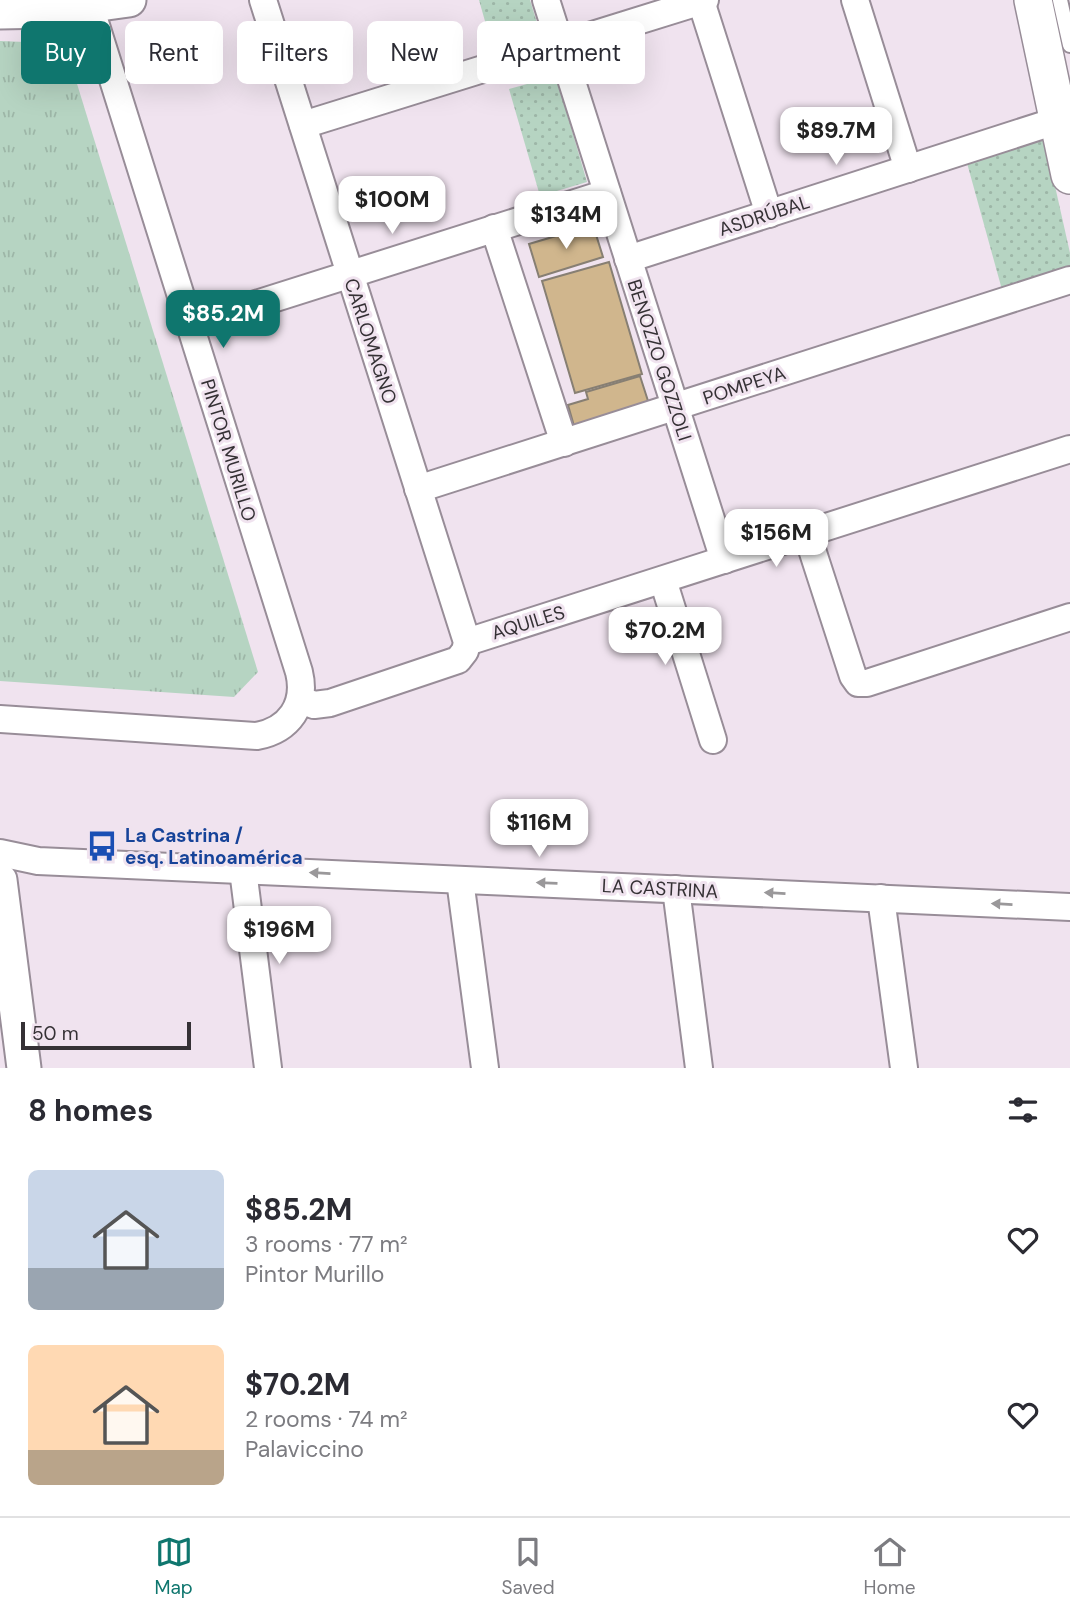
<!DOCTYPE html>
<meta charset="utf-8">
<style>
body{margin:0;font-family:"DM Sans",sans-serif;background:#f2f2f3;color:#2b2b33;height:100vh;display:flex;flex-direction:column;font-size:26px;white-space:nowrap}
*{box-sizing:border-box;margin:0}
p{font-size:23px;color:#7c7c81}
.icon{flex:none;width:38px;height:38px;fill:none;stroke:currentColor;stroke-width:2;stroke-linecap:round;stroke-linejoin:round}
.map{position:relative;height:1068px;overflow:hidden}
.panel{display:flex;flex-direction:column;background:#fff;flex:1}
.panel>*{flex:none}
.guide{position:absolute;left:21px;top:21px;width:700px;height:63px;display:flex;gap:14px}
.scale{position:absolute;left:21px;bottom:18px;width:170px;box-sizing:border-box;padding-left:7px;border:4px solid #353135;border-top:0;font-size:19px;line-height:24px;white-space:nowrap;color:#353135;-webkit-text-stroke:5px #f0e3ef;paint-order:stroke}
.price{position:absolute;translate:-50% -60px;padding:0 16px;border-radius:14px;background:#fff;color:#222;font-size:23px;line-height:46px;filter:drop-shadow(0 2px 4px #0008)}
.price::after{content:'';position:absolute;left:50%;top:42px;width:21px;height:16px;margin-left:-10px;background:inherit;clip-path:polygon(0 0,100% 0,50% 100%)}
.price.on{background:#0f766e;color:#fff}
ul{padding:0;list-style:none}
li{display:flex;align-items:center;gap:21px;height:175px;padding:0 28px}
li span{display:grid;place-items:center;flex:none;width:196px;height:140px;border-radius:10px;color:#555}
li>.icon{margin-inline-start:auto}
span .icon{width:84px;height:84px;fill:#fffc;stroke-width:1}
li b{font-size:30px}
h2{display:flex;justify-content:space-between;align-items:center;height:84px;padding:0 28px;font-size:30px}
.tag{padding:0 24px;border-radius:10px;background:#fff;box-shadow:0 7px 28px #0002;font-size:24px;line-height:63px}
.tag.on{background:#0f766e;color:#fff}
.dock{display:flex;justify-content:space-around;align-items:center;height:98px;border-top:2px solid #e1e1e2;background:#fff;font-size:19px;color:#7c7c81}
.dock a{display:grid;justify-items:center;gap:4px}
.dock .on{color:#0f766e}
.map>svg:first-child{display:block}
.grass{fill:url(#grass-dots)}
.park{fill:url(#park-tufts)}
.building{fill:#d0b68d;stroke:#877f73;stroke-width:2}
.lines{fill:none;stroke-linecap:round;stroke-linejoin:round}
.service-casing{stroke:#988d98;stroke-width:18}
.minor-casing{stroke:#988d98;stroke-width:30}
.tertiary-casing{stroke:#988d98;stroke-width:37}
.secondary-casing{stroke:#988d98;stroke-width:40}
.service{stroke:#fff;stroke-width:14}
.minor{stroke:#fff;stroke-width:26}
.tertiary{stroke:#fff;stroke-width:33}
.secondary{stroke:#fff;stroke-width:37}
.oneway{fill:#9a989a}
.labels{text-anchor:middle;stroke-width:6;stroke-linejoin:round;paint-order:stroke}
.street-label{font-size:19px;fill:#353135;stroke:#f0e3ef}
.transit-label{font-size:19px;font-weight:bold;fill:#164399;stroke:#f0e3ef;text-anchor:start}
</style>
<div class="map">
<svg width="1070" height="1068" viewBox="0 0 1070 1068">
<defs>
<pattern id="grass-dots" width="8" height="8" patternUnits="userSpaceOnUse" patternTransform="scale(1.75)"><rect width="8" height="8" fill="#b6d4c2"/><path d="M2 2h.1M6 6h.1" fill="none" stroke="#9db6a7" stroke-width="1.8" stroke-linecap="round"/></pattern>
<pattern id="park-tufts" width="24" height="20" patternUnits="userSpaceOnUse" patternTransform="scale(1.75)"><rect width="24" height="20" fill="#b6d4c2"/><path d="M3 7l-1-3M5 7V3M7 7l1-3M15 17l-1-3M17 17v-4M19 17l1-3" fill="none" stroke="#9db6a7"/></pattern>
</defs>
<rect width="100%" height="100%" fill="#f0e3ef"/>
<!-- grass -->
<g class="grass">
<path d="M479,0H530L542,39L494,53Z"/>
<path d="M556,76L587,182L540,196L509,89Z"/>
<path d="M1044,137L1070,253V276L1004,297L967,163Z"/>
</g>
<!-- park -->
<path class="park" d="M0,41L26,42L74,74L258,672L234,697L0,681Z"/>
<!-- building -->
<g class="building">
<path d="M593,225L603,257L539,277L529,244Z"/>
<path d="M609,262L642,374L575,393L542,281Z"/>
<path d="M640,376L649,404L574,426L568,405L588,399L586,392Z"/>
</g>
<g class="lines">
<!-- service casing -->
<g class="service-casing">
<path id="service" d="M1060,0L1070,45"/>
</g>
<!-- minor casing -->
<g class="minor-casing">
<g id="minor">
<path d="M263,0L467,642L465,651L458,660L330,703L314,705L301,700"/>
<path d="M546,0L724,560"/>
<path d="M855,0L908,169"/>
<path d="M701,1L769,214"/>
<path d="M303,125L705,0"/>
<path d="M494,228L564,443"/>
<path d="M628,259L1059,120"/>
<path d="M190,325L607,193"/>
<path d="M418,489L1070,280"/>
<path d="M807,534L853,676L858,683H867L1070,617"/>
<path d="M663,580L713,740"/>
<path d="M467,642L1070,449"/>
<path d="M0,719L257,736C289,730 307,705 299,672L88,0"/>
<path d="M0,853L38,861L1070,907"/>
<path d="M243,870L268,1068"/>
<path d="M460,880L485,1068"/>
<path d="M676,889L699,1068"/>
<path d="M881,898L904,1068"/>
</g>
</g>
<!-- tertiary casing -->
<g class="tertiary-casing">
<g id="tertiary">
<path d="M0,12L49,11L129,0"/>
<path d="M0,880L24,1068"/>
</g>
</g>
<!-- secondary casing -->
<g class="secondary-casing">
<path id="secondary" d="M1033,0L1070,175"/>
</g>
<!-- service -->
<use href="#service" class="service"/>
<!-- minor -->
<use href="#minor" class="minor"/>
<!-- tertiary -->
<use href="#tertiary" class="tertiary"/>
<!-- secondary -->
<use href="#secondary" class="secondary"/>
</g>
<!-- one-way arrows -->
<defs><path id="oneway-solid" d="M-6-.8H1V-3.2L6.5 0L1 3.2V.8H-6Z" transform="scale(1.75)"/></defs>
<g class="oneway">
<use href="#oneway-solid" transform="translate(320 873) rotate(-177)"/>
<use href="#oneway-solid" transform="translate(547 883) rotate(-178)"/>
<use href="#oneway-solid" transform="translate(775 893) rotate(-177)"/>
<use href="#oneway-solid" transform="translate(1002 904) rotate(-177)"/>
</g>
<!-- icons -->
<defs>
<g id="bus-bare" transform="scale(2.415)"><path d="M-5-6H5V4H4V6H2V4H-2V6H-4V4H-5ZM-3.5-4V0h7V-4ZM-3.5 1.2v1.5H-2V1.2ZM2 1.2v1.5H3.5V1.2Z" fill="#1a4fb4" stroke="#f0e3ef" stroke-width="2.5" paint-order="stroke"/></g>
</defs>
<g fill-rule="evenodd">
<use href="#bus-bare" x="102" y="846"/>
</g>
<g class="labels">
<!-- street labels -->
<g class="street-label">
<text transform="translate(764 215) rotate(-18)" y="7">ASDRÚBAL</text>
<text transform="translate(371 341) rotate(72)" y="7">CARLOMAGNO</text>
<text transform="translate(660 360) rotate(72)" y="7">BENOZZO GOZZOLI</text>
<text transform="translate(744 385) rotate(-18)" y="7">POMPEYA</text>
<text transform="translate(229 450) rotate(73)" y="7">PINTOR MURILLO</text>
<text transform="translate(528 622) rotate(-17)" y="7">AQUILES</text>
<text transform="translate(660 888) rotate(3)" y="7">LA CASTRINA</text>
</g>
<!-- transit labels -->
<g class="transit-label">
<text x="125" y="842">La Castrina /<tspan x="125" dy="22">esq. Latinoamérica</tspan></text>
</g>
</g>
</svg>
<div class="scale">50 m</div>
<b class="price" style="left:836px;top:167px">$89.7M</b>
<b class="price" style="left:392px;top:236px">$100M</b>
<b class="price" style="left:566px;top:251px">$134M</b>
<b class="price on" style="left:223px;top:350px">$85.2M</b>
<b class="price" style="left:776px;top:569px">$156M</b>
<b class="price" style="left:665px;top:667px">$70.2M</b>
<b class="price" style="left:539px;top:859px">$116M</b>
<b class="price" style="left:279px;top:966px">$196M</b>
<div class="guide">
<a class="tag on">Buy</a>
<a class="tag">Rent</a>
<a class="tag">Filters</a>
<a class="tag">New</a>
<a class="tag">Apartment</a>
</div>
</div>
<section class="panel">
<h2>8 homes<svg class="icon" aria-label="filters" viewBox="0 0 24 24"><path d="M4 7h16M4 17h16"/><circle cx="9" cy="7" r="2"/><circle cx="15" cy="17" r="2"/></svg></h2>
<ul>
<li><span style="background:linear-gradient(#c9d6e8 70%,#9aa5b1 0)"><svg class="icon" aria-label="home" viewBox="0 0 24 24"><path d="M3 11l9-7 9 7M6 9v11h12V9"/></svg></span><div><b>$85.2M</b><p>3 rooms · 77 m²</p><p>Pintor Murillo</p></div><svg class="icon" aria-label="heart" viewBox="0 0 24 24"><path d="M12 20l-8-8c-3-5 5-10 8-4 3-6 11-1 8 4z"/></svg></li>
<li><span style="background:linear-gradient(#ffd9b3 75%,#b9a48a 0)"><svg class="icon" aria-label="home" viewBox="0 0 24 24"><path d="M3 11l9-7 9 7M6 9v11h12V9"/></svg></span><div><b>$70.2M</b><p>2 rooms · 74 m²</p><p>Palaviccino</p></div><svg class="icon" aria-label="heart" viewBox="0 0 24 24"><path d="M12 20l-8-8c-3-5 5-10 8-4 3-6 11-1 8 4z"/></svg></li>
</ul>
</section>
<nav class="dock">
<a class="on"><svg class="icon" aria-label="map" viewBox="0 0 24 24"><path d="M3 6l6-2 6 2 6-2v14l-6 2-6-2-6 2zM9 4v14M15 6v14"/></svg>Map</a>
<a><svg class="icon" aria-label="saved" viewBox="0 0 24 24"><path d="M7 4h10v16l-5-4-5 4z"/></svg>Saved</a>
<a><svg class="icon" aria-label="home" viewBox="0 0 24 24"><path d="M3 11l9-7 9 7M6 9v11h12V9"/></svg>Home</a>
</nav>
